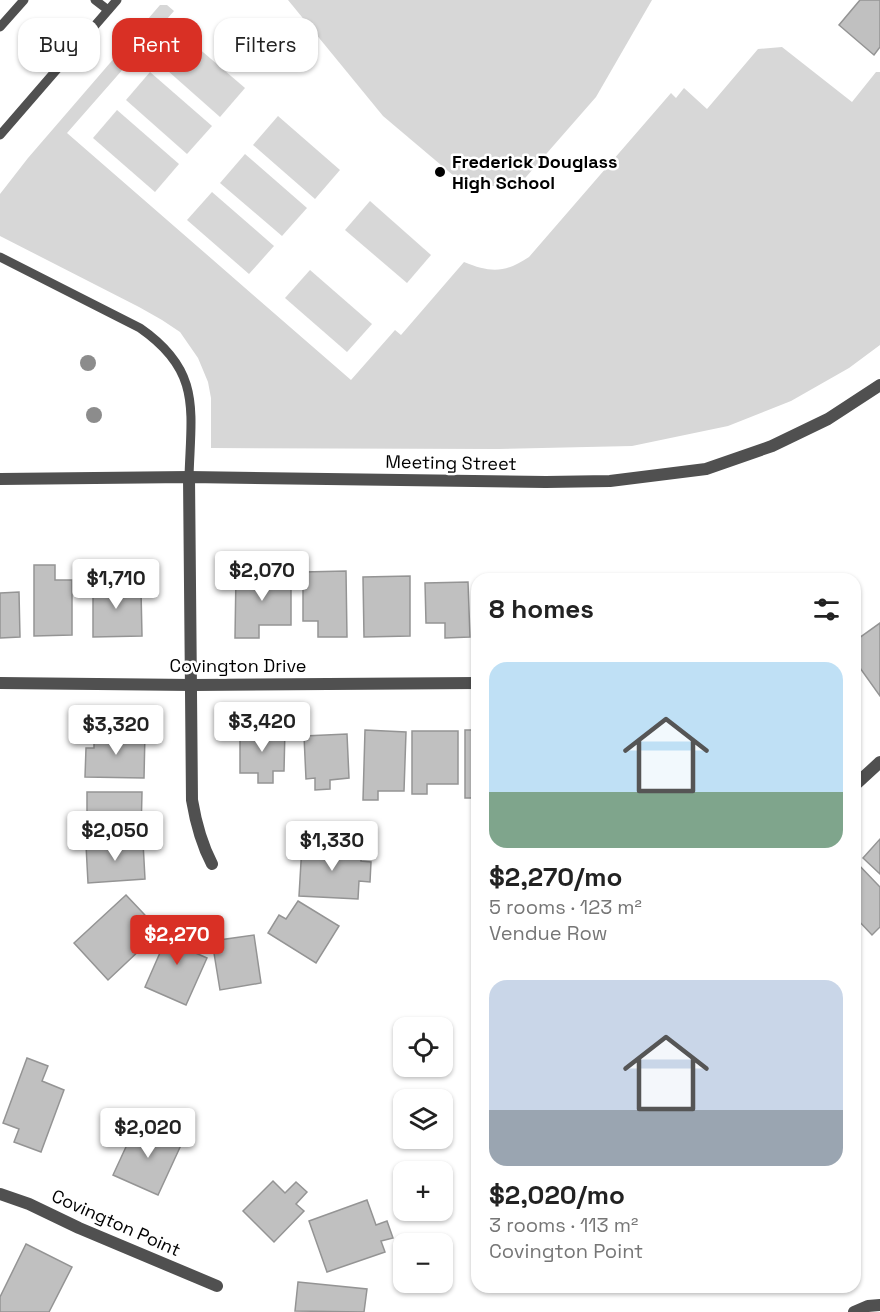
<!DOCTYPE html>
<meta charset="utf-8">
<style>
body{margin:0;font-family:"Space Grotesk",sans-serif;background:#f2f2f2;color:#222;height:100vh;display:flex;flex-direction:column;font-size:22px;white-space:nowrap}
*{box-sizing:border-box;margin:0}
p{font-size:20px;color:#767676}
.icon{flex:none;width:33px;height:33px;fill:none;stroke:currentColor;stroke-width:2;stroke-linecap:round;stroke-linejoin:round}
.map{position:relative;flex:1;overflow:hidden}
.drawer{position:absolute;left:471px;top:573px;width:390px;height:720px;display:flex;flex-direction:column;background:#fff;border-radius:18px;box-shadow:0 2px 4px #0004}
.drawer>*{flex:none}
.banner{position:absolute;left:18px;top:18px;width:363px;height:54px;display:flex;gap:12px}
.tools{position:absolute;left:393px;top:1017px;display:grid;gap:12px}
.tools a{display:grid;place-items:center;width:60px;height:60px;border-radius:12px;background:#fff;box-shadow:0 2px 4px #0004;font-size:30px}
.price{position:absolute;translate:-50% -51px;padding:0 14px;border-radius:6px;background:#fff;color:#222;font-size:20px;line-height:39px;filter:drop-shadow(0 2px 3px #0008)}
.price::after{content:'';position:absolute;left:50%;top:36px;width:18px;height:14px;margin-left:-9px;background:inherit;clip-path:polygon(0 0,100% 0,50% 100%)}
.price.current{background:#d93025;color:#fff}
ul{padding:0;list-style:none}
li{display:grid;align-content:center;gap:12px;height:318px;padding:0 18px}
li span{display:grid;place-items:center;height:186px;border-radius:18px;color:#555}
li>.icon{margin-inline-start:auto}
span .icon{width:108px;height:108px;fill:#fffc;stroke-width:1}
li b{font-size:26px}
h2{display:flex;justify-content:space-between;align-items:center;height:72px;padding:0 18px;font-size:26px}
.tag{padding:0 21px;border-radius:18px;background:#fff;box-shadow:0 2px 4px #0004;font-size:21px;line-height:54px}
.tag.current{background:#d93025;color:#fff}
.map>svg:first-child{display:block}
.green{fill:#d7d7d7}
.building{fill:#c0c0c0;stroke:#949494;stroke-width:1.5}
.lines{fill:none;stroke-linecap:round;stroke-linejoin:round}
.lane{stroke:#505050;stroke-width:9}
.street{stroke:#505050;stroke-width:12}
.tree{fill:#8c8c8c}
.poi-dot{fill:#000;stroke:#fff;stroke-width:2}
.labels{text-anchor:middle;stroke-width:5;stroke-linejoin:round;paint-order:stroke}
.poi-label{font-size:18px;font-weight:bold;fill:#000;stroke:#fff;text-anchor:start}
.street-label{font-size:18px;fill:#000;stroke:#fff}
</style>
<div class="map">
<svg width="880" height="1312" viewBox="0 0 880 1312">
<rect width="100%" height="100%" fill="#fff"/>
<!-- green -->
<g class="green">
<path d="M288,0H652L596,97L519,185L467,187L383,116Z"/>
<path d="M160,5H167L174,11L67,133L351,380L395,330L401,335L464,262C491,273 505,273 529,257L671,93L676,98L684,88L707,109L758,49L782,47L852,102L876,72H880V345L849,368L791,401L728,426L632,446L498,449L211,448V398L208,382L198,358L180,332L162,320L139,307L0,236V194L28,158Z"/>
<path d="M183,35L245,88L220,117L159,63Z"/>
<path d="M150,72L212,126L187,154L126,100Z"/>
<path d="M117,110L179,164L155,192L93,138Z"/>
<path d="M278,116L340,170L315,199L253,145Z"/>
<path d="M245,154L307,208L282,236L220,183Z"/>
<path d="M212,192L274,246L249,274L187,220Z"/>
<path d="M370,201L431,255L407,283L345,230Z"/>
<path d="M310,270L372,324L347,352L285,298Z"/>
</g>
<!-- building -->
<g class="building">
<path d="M860,0H880V47L874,55L839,25Z"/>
<path d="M34,565H55V580H72V635L34,636Z"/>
<path d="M259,566H276V576H291V625H259V638H235L236,574H259Z"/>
<path d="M346,571L347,637H318V621H303V572Z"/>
<path d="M115,576V591L141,590L142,636L93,637V577Z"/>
<path d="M410,576V636L364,637L363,577Z"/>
<path d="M468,582L470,637L445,638V623H426L425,583Z"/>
<path d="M19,592L20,637L0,638V593Z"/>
<path d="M880,623V696L855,661V641Z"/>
<path d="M240,729H285L284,771H273V783H258V773H240Z"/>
<path d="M365,730L406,732L404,791H378V800H363Z"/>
<rect x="465" y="730" width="12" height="68"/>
<path d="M412,731H458V784H427V794H412Z"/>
<path d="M94,732L145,733L144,778L85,777L86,748H94Z"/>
<path d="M347,734L349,778L330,780V789L315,790V778L306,779L304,736Z"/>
<path d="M87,792H142L141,834L87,835Z"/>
<path d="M880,839V874L863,858Z"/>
<path d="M143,842L145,879L88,883L86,845Z"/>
<path d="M302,845L362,848L361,861L371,862L370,882L359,881L358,899L299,896Z"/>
<path d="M856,862L880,887V927L872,935L855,917Z"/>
<path d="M126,895L160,931L108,980L74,943Z"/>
<path d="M298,901L339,926L316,963L268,933L279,915L286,919Z"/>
<path d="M173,923L199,934L191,951L207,958L186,1005L145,987Z"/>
<path d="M254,935L261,983L220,990L212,941Z"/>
<path d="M27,1058L48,1066L42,1081L64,1090L41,1152L14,1142L19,1129L3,1123Z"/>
<path d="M137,1123L182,1143L158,1195L113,1175Z"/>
<path d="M273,1181L285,1193L296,1182L307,1192L296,1204L304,1211L274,1242L243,1211Z"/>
<path d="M367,1200L376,1225L387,1221L393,1238L381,1241L385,1252L327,1272L309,1221Z"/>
<path d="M26,1244L72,1267L49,1312H0V1297Z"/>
<path d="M298,1282L367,1289L364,1312L295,1311Z"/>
</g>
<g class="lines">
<!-- lane -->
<g class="lane">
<path d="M95,0L108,10"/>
<path d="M0,27L24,0"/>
<path d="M0,135L117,0"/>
<path d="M0,257L140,328C202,371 191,410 189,477"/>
</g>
<!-- street -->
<g class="street">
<path d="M189,477L192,800C196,824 201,843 212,864"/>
<path d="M0,479L189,477L546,482L610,481L706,469L772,446L828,419L880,385"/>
<path d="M0,683L193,685L477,683"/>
<path d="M855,785L880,762"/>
<path d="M0,1194L29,1204L79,1228L217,1286"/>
<path d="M854,1312L868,1306L880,1305"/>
</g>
</g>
<!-- trees -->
<g class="tree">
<circle cx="88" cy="363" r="8"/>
<circle cx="94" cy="415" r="8"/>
</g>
<!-- markers -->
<circle class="poi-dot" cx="440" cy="172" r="6"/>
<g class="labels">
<!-- poi labels -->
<g class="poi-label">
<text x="452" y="168">Frederick Douglass<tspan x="452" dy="21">High School</tspan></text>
</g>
<!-- street labels -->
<g class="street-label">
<text transform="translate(451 463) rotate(1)" y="6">Meeting Street</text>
<text x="238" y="672">Covington Drive</text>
<text transform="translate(116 1223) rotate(24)" y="6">Covington Point</text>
</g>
</g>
</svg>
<div class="tools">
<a><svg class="icon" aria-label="locate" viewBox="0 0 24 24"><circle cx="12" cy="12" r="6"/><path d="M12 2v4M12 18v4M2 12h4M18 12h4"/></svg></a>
<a><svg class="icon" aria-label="layers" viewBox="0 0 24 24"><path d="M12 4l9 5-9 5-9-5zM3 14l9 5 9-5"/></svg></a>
<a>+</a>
<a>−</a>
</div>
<b class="price" style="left:262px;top:602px">$2,070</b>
<b class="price" style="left:116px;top:610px">$1,710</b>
<b class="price" style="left:262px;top:753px">$3,420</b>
<b class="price" style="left:116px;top:756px">$3,320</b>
<b class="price" style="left:115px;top:862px">$2,050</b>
<b class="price" style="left:332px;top:872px">$1,330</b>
<b class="price current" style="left:177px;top:966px">$2,270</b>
<b class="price" style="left:148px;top:1159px">$2,020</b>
<div class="banner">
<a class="tag">Buy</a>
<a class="tag current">Rent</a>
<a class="tag">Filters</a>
</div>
<section class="drawer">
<h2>8 homes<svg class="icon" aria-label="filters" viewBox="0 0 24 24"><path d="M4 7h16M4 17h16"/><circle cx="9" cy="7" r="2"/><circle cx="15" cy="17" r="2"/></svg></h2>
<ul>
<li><span style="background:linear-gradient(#bfe0f5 70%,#7fa58c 0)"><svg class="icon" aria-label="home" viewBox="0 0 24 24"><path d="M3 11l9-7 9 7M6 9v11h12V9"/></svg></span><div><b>$2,270/mo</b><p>5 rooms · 123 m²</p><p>Vendue Row</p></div></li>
<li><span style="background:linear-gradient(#c9d6e8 70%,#9aa5b1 0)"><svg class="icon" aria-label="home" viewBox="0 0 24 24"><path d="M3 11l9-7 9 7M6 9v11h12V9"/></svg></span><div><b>$2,020/mo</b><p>3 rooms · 113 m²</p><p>Covington Point</p></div></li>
</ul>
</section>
</div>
